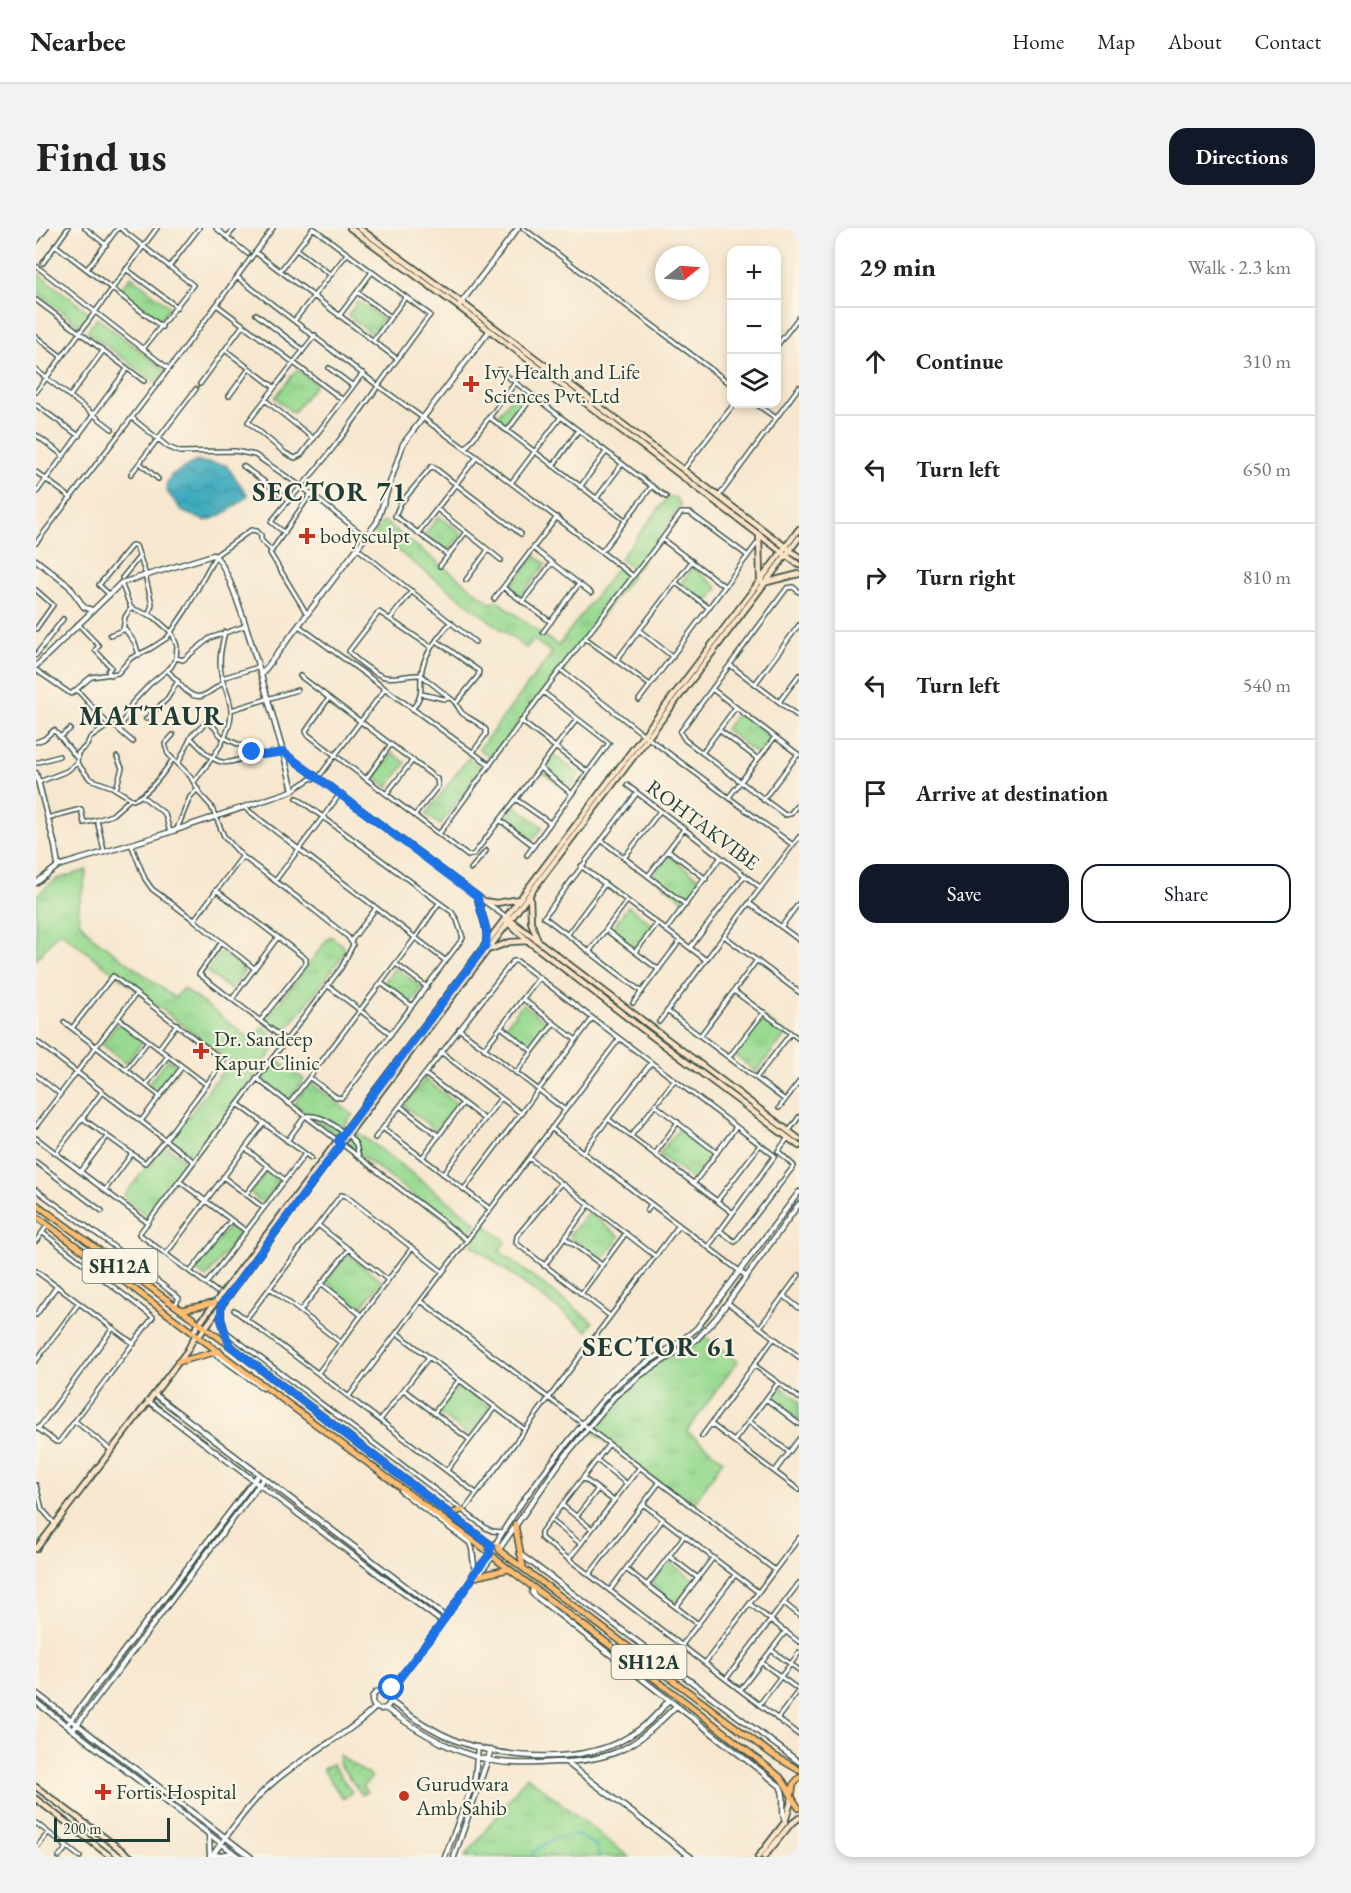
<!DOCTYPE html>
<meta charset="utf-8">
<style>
:root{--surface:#fff;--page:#f2f2f2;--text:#222;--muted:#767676;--line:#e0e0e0;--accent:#111827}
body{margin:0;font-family:"EB Garamond",serif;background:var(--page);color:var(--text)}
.controls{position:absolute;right:18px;top:18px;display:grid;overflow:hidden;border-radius:12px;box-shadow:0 3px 9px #0003}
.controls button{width:54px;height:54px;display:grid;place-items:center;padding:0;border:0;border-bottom:2px solid var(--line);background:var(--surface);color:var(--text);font:30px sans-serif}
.compass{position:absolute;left:619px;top:18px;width:54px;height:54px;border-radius:50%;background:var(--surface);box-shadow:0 3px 9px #0003;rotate:73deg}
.scale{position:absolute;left:18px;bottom:15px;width:116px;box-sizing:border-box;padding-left:6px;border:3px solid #1f3d34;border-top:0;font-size:16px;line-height:21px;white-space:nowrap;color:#1f3d34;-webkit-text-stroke:4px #fcf5e5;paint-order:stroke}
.stop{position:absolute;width:18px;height:18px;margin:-14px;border:4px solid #1a73e8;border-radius:50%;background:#fff}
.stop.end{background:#1a73e8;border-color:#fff;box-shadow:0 2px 6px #0008}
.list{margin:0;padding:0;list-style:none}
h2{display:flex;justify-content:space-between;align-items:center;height:78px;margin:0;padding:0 24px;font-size:26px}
h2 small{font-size:20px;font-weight:400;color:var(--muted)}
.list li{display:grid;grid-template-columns:39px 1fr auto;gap:18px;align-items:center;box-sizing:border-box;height:108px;padding:0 24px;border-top:2px solid var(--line)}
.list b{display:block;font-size:22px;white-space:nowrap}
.list em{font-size:20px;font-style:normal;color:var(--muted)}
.actions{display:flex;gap:12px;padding:18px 24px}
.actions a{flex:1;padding:14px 0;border:2px solid var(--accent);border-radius:18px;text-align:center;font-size:21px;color:var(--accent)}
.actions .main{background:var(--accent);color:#fff}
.icon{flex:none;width:33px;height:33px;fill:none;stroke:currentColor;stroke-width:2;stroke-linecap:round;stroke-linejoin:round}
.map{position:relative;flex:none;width:763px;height:1629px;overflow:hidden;border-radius:18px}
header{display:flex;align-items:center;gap:36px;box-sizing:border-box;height:84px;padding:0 30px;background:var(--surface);border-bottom:2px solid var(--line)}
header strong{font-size:28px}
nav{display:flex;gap:33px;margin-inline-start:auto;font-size:21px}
.intro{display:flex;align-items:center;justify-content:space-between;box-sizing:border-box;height:144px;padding:0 36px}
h1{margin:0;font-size:42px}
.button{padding:15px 27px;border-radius:18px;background:var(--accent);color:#fff;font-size:21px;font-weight:700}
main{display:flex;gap:36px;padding:0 36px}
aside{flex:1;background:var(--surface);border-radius:18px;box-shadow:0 3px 9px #0003}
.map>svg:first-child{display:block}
.park{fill:url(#park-tufts);stroke:#5c8c62;stroke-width:1.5}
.garden{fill:url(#garden-dots);stroke:#5c8c62;stroke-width:1.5}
.water{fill:url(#water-waves);stroke:#2e7478;stroke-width:1.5}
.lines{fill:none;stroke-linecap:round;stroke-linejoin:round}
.stream{stroke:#3eaabd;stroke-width:1.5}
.minor-casing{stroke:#3f564b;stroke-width:6}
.tertiary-casing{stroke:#3f564b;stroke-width:7}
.secondary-casing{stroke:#3f564b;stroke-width:8}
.primary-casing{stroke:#3f564b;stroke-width:8}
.minor{stroke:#fff;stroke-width:3}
.tertiary{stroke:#fff;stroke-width:4}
.secondary{stroke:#fee4c6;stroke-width:4.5}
.primary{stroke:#fdbc70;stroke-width:5}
.route{stroke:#1a73e8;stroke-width:8}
.poi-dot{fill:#c8321e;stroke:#fcf5e5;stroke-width:2}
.labels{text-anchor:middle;stroke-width:4.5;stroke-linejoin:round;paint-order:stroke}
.shield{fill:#fcf5e5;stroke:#617469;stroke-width:1.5}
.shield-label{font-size:20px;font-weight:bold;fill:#1f3d34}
.poi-label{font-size:21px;fill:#1f3d34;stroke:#fcf5e5;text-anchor:start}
.street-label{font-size:21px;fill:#1f3d34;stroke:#fcf5e5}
.district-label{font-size:27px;font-weight:bold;letter-spacing:1.5px;fill:#1f3d34;stroke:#fcf5e5}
</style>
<header>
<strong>Nearbee</strong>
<nav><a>Home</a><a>Map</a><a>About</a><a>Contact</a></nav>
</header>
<div class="intro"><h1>Find us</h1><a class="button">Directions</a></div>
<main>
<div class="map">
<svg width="763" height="1629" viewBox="0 0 763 1629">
<defs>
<pattern id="park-tufts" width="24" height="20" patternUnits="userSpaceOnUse" patternTransform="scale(1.5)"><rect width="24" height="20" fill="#98da91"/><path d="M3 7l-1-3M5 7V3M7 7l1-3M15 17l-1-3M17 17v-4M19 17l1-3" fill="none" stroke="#83bc7e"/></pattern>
<pattern id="garden-dots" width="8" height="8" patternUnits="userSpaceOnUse" patternTransform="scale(1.5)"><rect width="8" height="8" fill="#98da91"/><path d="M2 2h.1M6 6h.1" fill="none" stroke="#83bc7e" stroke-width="1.8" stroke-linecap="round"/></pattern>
<pattern id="water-waves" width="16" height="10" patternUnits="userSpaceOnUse" patternTransform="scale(1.5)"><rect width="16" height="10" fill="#3eaabd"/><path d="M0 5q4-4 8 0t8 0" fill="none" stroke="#338c9a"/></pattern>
</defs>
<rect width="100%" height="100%" fill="#fcf5e5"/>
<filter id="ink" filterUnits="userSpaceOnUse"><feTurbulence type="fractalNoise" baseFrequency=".0167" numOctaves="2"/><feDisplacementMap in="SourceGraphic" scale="12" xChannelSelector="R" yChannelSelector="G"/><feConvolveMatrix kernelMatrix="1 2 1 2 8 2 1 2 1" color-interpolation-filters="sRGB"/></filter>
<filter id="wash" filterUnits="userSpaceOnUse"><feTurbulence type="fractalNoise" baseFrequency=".008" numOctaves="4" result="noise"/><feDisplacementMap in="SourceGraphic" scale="24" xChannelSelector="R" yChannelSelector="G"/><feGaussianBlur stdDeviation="1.35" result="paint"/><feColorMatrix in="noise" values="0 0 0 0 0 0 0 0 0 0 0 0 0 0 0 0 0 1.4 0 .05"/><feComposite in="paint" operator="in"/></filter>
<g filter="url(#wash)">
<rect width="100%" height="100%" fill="#f7e7cf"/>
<path class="park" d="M0,44L55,86L46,99L0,64Z
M95,48L134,79L123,93L84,62Z
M322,73L347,91L336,106L312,87Z
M61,90L129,142L120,155L51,103Z
M261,141L280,156L257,185L239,170Z
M481,161L491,168L470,198L460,190Z
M632,269L640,270L645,277L599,343L584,331Z
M403,288L426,306L412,324L389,306Z
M348,293L456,376L460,372L522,418L582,338L596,348L457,528L453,529L443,521L516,425L498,412L490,420L338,305Z
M499,328L510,336L485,368L474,359Z
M657,340L682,360L671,375L645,355Z
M702,484L735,511L722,527L689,501Z
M356,525L370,535L352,559L339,549Z
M518,527L544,546L532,563L506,544Z
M432,530L446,541L404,597L390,586Z
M480,578L507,599L497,612L469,591Z
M632,627L665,652L649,673L616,648Z
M51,642L43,677V693L56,708L139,770L147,760L215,811L227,799L244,813L158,929L135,912L194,833L23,703L0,732V667L21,651Z
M592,678L617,697L599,721L575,702Z
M294,708L307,717L309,724L248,806L230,792Z
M185,724L209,742L195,762L171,744Z
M359,739L386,760L375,775L348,755Z
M487,776L513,796L496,819L469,798Z
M728,789L750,806L720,844L699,827Z
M84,793L108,812L90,835L66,816Z
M132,831L143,840L124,864L113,855Z
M240,831L268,851L253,872L228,854V848Z
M389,851L422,877L402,904L368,878Z
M274,854L317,887L301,908L258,876Z
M643,901L676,926L657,952L623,926Z
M323,905L441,995L431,1008L313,918Z
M128,916L152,934L111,988L87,969Z
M231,944L243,953L226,975L214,965Z
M552,984L584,1009L565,1033L533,1008Z
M449,997L470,1013L463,1023L557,1094L551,1103L435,1016Z
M193,998L204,1006L170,1050L159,1042Z
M311,1026L346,1053L324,1081L290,1054Z
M666,1106L702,1133L651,1203L687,1232L656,1279L551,1200L578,1169L606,1146Z
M422,1156L454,1180L433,1208L401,1184Z
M743,1157L763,1172V1192L734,1170Z
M632,1333L658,1352L640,1376L615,1357Z
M491,1548L593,1629H429Z"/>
<path class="garden" d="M303,1527L336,1549L327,1558L331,1564L326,1567L302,1534Z
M296,1536L316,1564L307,1571L287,1541Z"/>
<path class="water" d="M160,233L190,237L212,267C199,280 187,288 169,293L147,284L131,264L130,257L135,247Z"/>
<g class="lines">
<path class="stream" d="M494,1629C502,1618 524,1606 539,1607C547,1608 554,1615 561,1619L563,1629"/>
</g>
</g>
<g filter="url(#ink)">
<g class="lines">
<defs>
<path id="minor" d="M49,0L70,17
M84,0L157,57L107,121
M180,0L212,26
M487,0L696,157
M191,9L199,0
M19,17L126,99
M261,22L295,47
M219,24L360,130
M7,35L32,0
M0,38L133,141
M133,39L163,0
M51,41L82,0
M90,41L141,79
M244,43L277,0
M201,49L341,157L441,229L597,348
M321,64L355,89
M0,72L108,153
M182,78L307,172
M220,86L267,122
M303,88L336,44
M258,93L311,26
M279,107L212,194L249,225L259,230L265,227L327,145
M0,109L26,129
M337,113L369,70
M740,119L763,89
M189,122L238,159
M293,140L317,158
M0,142L76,201
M463,142L630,269
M164,156L207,97
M0,164L121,0
M34,168L67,123
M193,168L213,141
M229,172L278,211
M720,176L740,190
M0,177L43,208
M453,189L589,292
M96,190L132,219L144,224L199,223L219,227L266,259L330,309
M471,203L497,168
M0,207L28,228
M430,220L480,154
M104,235L122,251
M207,238L253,272C305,218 347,147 394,87L277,0
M517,238L542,203
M647,242L698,176
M0,244L35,270
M95,246L160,161
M475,255L525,189
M544,259L570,224
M0,265L91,141
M683,268L763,159
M560,271L586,236
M401,281L465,332
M249,305L235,294L253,272
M382,305L441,229
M626,311L688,358
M0,315L142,129L237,0
M321,320L439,414
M497,320L555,365
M566,323L616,258
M412,327L359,288L364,276L396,238L485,306
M404,338L430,304
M109,347L116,376L113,386
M86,350L104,328
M430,352L452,322
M85,355L95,380L118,389L136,405L141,418L140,430L135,439L114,456L96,475L84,501L73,497L54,510L51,517L42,525L41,535L54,551L76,559L97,572C111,568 129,543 137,531
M640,355L673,380
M468,360L515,394
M0,362L17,377L0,401
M763,364L757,359L751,360L644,504L649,512L749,587L754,586L763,575
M74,367L63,357L96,317L100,318L110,347
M458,371L521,289
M486,374L516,335
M271,386L234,325L274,267
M354,391L376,363
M42,396L63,418L59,422L75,439L72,443L75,447
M263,398L454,537
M88,400L99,415L103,427
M604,403L637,429
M507,404L543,356
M74,407L87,402L89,389L95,380
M549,410L614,457
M401,413L443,443L442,448L421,474
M0,427L27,391
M140,430L147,432L174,410L209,398
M580,433L656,333
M694,437L763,489
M0,442L35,466L55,449L82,445L95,430L114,421L131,410L150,382L180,327L215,302L221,303L225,307V312L236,323
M525,442L608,507L757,617
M132,443C141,451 152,472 166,468C174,465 180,459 187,455
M264,448L401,551L402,558L379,587
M186,450L222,439
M719,456L763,397
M676,461L763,527
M41,462L73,497
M386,466L408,471L414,470L385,447C373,446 361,451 349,449C340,447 318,431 313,423L343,384L395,419
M293,470L270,503L271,506L432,628L438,626L441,622L541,491
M414,470C421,474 421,479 426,485C433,491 443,494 450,502V506L437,524
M603,472L723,313
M743,474L763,447
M376,481C391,464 381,457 387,437C392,421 404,407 415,394
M195,482L261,462
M110,491L131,471L142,453
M485,493L552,544
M83,502L97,514
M683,502L722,531
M137,507L129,516L132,526L154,548L165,567L175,578L188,608L206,628L278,682L312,709L317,717L305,740L103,1006L181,1064
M24,509L41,530
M155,510C176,532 187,545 216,524
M0,514L8,511L18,502L24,509L34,501
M666,525L700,479
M0,535L23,528
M142,536L156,507L171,494L178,499L185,508L222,526L231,527L247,524
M504,540L536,566
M330,551L355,516
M3,554L31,543L41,535
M158,554C172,535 194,511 195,486C196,473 189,462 186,450C182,434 185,420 189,404
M591,557L725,660
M80,561L86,540L81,529
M257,562L274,551L282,550L349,461
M601,565L508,689L606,764
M350,566L377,532
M106,568L129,586L134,604
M693,569L739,509
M261,570L416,684L421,692L427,710L308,868L305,870L300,869L274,850
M481,572L514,595
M727,572L762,526
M209,580L410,733
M11,590L45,581L48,595L61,592L68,623
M61,592L76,587L94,571
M464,592L498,618
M141,601L154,569L162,561
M403,606L507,464L626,311L645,285H654L712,328
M565,612L650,677
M95,616L109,651L116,661L158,692L218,740
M632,622L670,651
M491,627L573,515L507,464
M588,630L624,583
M545,638L670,732
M435,641L450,623
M612,648L648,601
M239,653L304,566
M180,662L270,731V735L224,793
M713,675L763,712
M158,692L206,629
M745,699L763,675
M570,702L623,742
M630,702L685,629
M531,707L569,656
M688,708L763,764
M315,713L340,680
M185,715L163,746L248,811
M654,720L709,647
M553,724L591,673
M599,724L621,696
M360,736L391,759
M345,755L376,778
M291,757L355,806
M698,763L763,811
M196,771L242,709
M487,771L540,812
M597,775L644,713
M631,783L749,872
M82,790L171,857
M28,794L124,868
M623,794L763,609
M465,799L496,823
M36,800L77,748L188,833L129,912L109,935L46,890
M423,801L529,882
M664,808L721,732
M0,813L157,933
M123,820L141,796
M448,821L502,751
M405,824L486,886
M693,829L728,784
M90,842L112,813
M480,845L518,795
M389,846L448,891
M0,847L24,866
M220,850L431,1012
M720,850L755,805
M110,857L132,828
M202,876L275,930
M253,876L379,710L403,675
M619,877L681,925
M364,878L403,908
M743,880L763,854
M572,891L697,985
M105,893L146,839
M0,898L100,766
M515,900L710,1048
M348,901L454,981
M753,903L763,889
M312,907L320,916L323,929
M595,908L638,853
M0,910L112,995
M339,910L477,733H481L739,928
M251,913L269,888C285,886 295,895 307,904
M209,920L249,952
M742,923L752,910
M547,924L615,835
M20,925L66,864
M619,926L642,894
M386,930L427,875
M493,930L619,1028
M0,934L66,983
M45,943L71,909
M407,946L465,870
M187,949L228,980
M143,953L210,1003
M525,955L481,1008L480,1015L574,1088
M658,955L700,899
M428,961L556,791
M0,962L68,1011L143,1070L139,1077
M69,962L95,927
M210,966L232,938
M681,973L724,917
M611,983L615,976
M282,997L352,1052
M683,1002L699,1014L758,938L742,923
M529,1010L566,1037
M0,1013L11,998
M672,1019L738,929
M130,1026L228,895
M508,1038L553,977
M0,1043L98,1116
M154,1044L195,992
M285,1055L325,1087
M170,1056L269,926
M234,1060L305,1115
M545,1066L590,1005
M748,1068L763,1080
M385,1073L739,1342
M692,1075L763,1129
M198,1082L440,1265
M264,1083L313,1021
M0,1087L21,1058
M210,1091L305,967L310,968L407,1044
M724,1099L763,1047
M189,1103L450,1300L456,1303L466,1304
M361,1105L488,1201
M0,1133L43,1075
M718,1137L763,1170
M282,1145L376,1020
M368,1162L434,1212
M313,1168L583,811
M730,1171L763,1196
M398,1185L423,1152
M344,1192L393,1129
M39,1193L75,1222
M713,1193L753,1224
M675,1196L763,1262
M0,1199L20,1214H23L117,1089L7,1005
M2,1201L77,1100
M666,1208L738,1110
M698,1213L742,1155
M573,1216L505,1304V1310L763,1507
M561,1232L591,1256
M411,1242L459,1179
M739,1243L763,1211
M547,1250L578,1273
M0,1257L6,1281L19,1296
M607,1276L722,1364
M526,1277L556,1301
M430,1280L643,997
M541,1288L562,1261
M515,1292L545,1316
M633,1328L662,1350
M533,1331L604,1239
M590,1341L662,1396
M553,1347L623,1255
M611,1357L648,1308
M574,1362L627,1291
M748,1375L763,1387
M714,1376L763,1414
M640,1379L677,1330
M646,1417L699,1347
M735,1422L763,1442
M725,1434L763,1462
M669,1435L763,1310
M690,1451L763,1355
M705,1461L750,1403
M723,1477L763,1425
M741,1491L763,1462
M0,1595L44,1629
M0,1620L12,1605
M23,1629L31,1619"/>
<path id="tertiary" d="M0,13L10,0
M422,79L482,0
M454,102L367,216L341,294L225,447L247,524L470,689
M0,332L33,358L48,379L56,382
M0,438L85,355L177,327C192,331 219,428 225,447
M0,545L19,618L22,638L0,655
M22,638L122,608L253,564L257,562L247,524
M177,1124L227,1160
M118,1166L410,1389
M112,1173L406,1394
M365,1263L434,1315L436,1321L439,1345
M459,1317C481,1278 508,1243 537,1208C551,1191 565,1172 582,1156C606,1134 637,1122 661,1100L763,964
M464,1320L525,1233L578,1169L606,1146L661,1111L681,1089L763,976
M484,1326L763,1534
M441,1349L457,1328
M497,1359L496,1365L499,1368L744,1558C751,1570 744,1581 749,1593
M336 1472a9 9 0 1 1 18 0a9 9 0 1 1-18 0Z
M0,1465L215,1629
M352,1466L410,1389L436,1351L437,1346L454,1326
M354,1473C375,1489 397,1503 421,1513C469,1531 547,1537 592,1509C608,1500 621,1487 633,1472
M0,1474L203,1629
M349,1480C386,1506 431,1534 478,1535C492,1536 506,1535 520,1534C539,1534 564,1531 583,1523C605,1513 623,1495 640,1478
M31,1497L223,1246
M37,1502L228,1250
M531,1535L655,1629
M173,1606L174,1629
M176,1628L197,1625
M175,1629C195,1603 214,1573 240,1552C272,1525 310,1508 340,1479
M409,1629L439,1550L442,1519
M418,1629L455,1522"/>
<path id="secondary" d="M314,0L424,80L763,337
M323,0L425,74L763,329
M723,307L724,352
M727,355L763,346
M494,666L495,694L502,713
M442,670C444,686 453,698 450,714
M447,673L461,675L483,671
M473,691L763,911
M470,693L492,713L601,797L763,918
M455,721L474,714L492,713
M157,1104L763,301
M163,1108L305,916L763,310
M0,1321L151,1123L160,1106
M0,1559L95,1629
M0,1571L75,1629
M722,1629L749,1594L756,1570
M728,1629L754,1597L763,1590"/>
<path id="primary" d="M0,976L193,1117L456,1318
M0,988L411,1294L453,1324L461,1332L656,1479L744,1549C753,1559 755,1571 763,1580
M185,1077V1091L193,1116
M145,1082L178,1075
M142,1134L183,1123
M414,1286L426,1282
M479,1296L487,1339
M454,1319L459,1317L462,1318L464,1323L737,1527L763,1542
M442,1348L473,1341
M756,1565L757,1557L763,1550"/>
</defs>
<use href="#minor" class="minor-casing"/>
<use href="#tertiary" class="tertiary-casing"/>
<use href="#secondary" class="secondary-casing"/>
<use href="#primary" class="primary-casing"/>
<use href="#minor" class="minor"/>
<use href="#tertiary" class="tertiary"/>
<use href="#secondary" class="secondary"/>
<use href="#primary" class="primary"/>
</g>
</g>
<g class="lines" filter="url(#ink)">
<path class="route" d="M216,524L226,527L247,524L442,669C444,688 453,697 450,717L302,913L305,916L185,1077V1091L193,1117L456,1318L453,1322L454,1326L437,1347L436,1351L402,1400L356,1460"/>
</g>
<g class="poi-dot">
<path d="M432 147h6v6h6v6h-6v6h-6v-6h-6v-6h6z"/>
<path d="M268 299h6v6h6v6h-6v6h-6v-6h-6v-6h6z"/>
<path d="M162 814h6v6h6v6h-6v6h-6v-6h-6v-6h6z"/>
<path d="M64 1555h6v6h6v6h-6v6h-6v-6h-6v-6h6z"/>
<circle cx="368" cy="1568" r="6"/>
</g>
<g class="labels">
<g class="shield">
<rect x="46.5" y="1021" width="75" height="34" rx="4.5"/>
<rect x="575.5" y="1417" width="75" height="34" rx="4.5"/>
</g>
<g class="shield-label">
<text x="84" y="1045">SH12A</text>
<text x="613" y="1441">SH12A</text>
</g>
<g class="poi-label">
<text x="448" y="151">Ivy Health and Life<tspan x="448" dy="24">Sciences Pvt. Ltd</tspan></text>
<text x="284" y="315">bodysculpt</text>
<text x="178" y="818">Dr. Sandeep<tspan x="178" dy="24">Kapur Clinic</tspan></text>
<text x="380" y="1563">Gurudwara<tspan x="380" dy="24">Amb Sahib</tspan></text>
<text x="80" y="1571">Fortis Hospital</text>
</g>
<g class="street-label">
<text transform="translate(667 597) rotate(37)" y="7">ROHTAKVIBE</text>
</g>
<g class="district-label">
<text x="294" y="273">SECTOR 71</text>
<text x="116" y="497">MATTAUR</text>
<text x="624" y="1128">SECTOR 61</text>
</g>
</g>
</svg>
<div class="controls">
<button>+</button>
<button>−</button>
<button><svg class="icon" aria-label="layers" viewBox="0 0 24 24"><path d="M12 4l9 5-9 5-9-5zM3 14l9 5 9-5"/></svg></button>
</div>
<svg class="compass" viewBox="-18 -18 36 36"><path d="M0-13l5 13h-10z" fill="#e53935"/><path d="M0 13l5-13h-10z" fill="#767676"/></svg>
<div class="scale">200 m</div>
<div class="stop" style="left:356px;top:1460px"></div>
<div class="stop end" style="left:216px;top:524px"></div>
</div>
<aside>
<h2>29 min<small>Walk · 2.3 km</small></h2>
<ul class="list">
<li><svg class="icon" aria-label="ahead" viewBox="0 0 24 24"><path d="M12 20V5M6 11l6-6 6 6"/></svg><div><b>Continue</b></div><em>310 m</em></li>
<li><svg class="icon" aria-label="left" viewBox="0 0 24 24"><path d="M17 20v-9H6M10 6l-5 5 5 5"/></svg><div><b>Turn left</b></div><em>650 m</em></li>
<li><svg class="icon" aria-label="right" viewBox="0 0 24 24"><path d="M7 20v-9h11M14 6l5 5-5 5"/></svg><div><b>Turn right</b></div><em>810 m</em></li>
<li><svg class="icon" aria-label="left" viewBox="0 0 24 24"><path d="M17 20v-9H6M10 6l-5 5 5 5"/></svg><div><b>Turn left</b></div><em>540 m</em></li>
<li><svg class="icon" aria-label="arrive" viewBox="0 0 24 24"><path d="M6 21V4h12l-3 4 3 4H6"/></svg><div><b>Arrive at destination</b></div></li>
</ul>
<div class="actions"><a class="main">Save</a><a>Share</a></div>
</aside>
</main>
